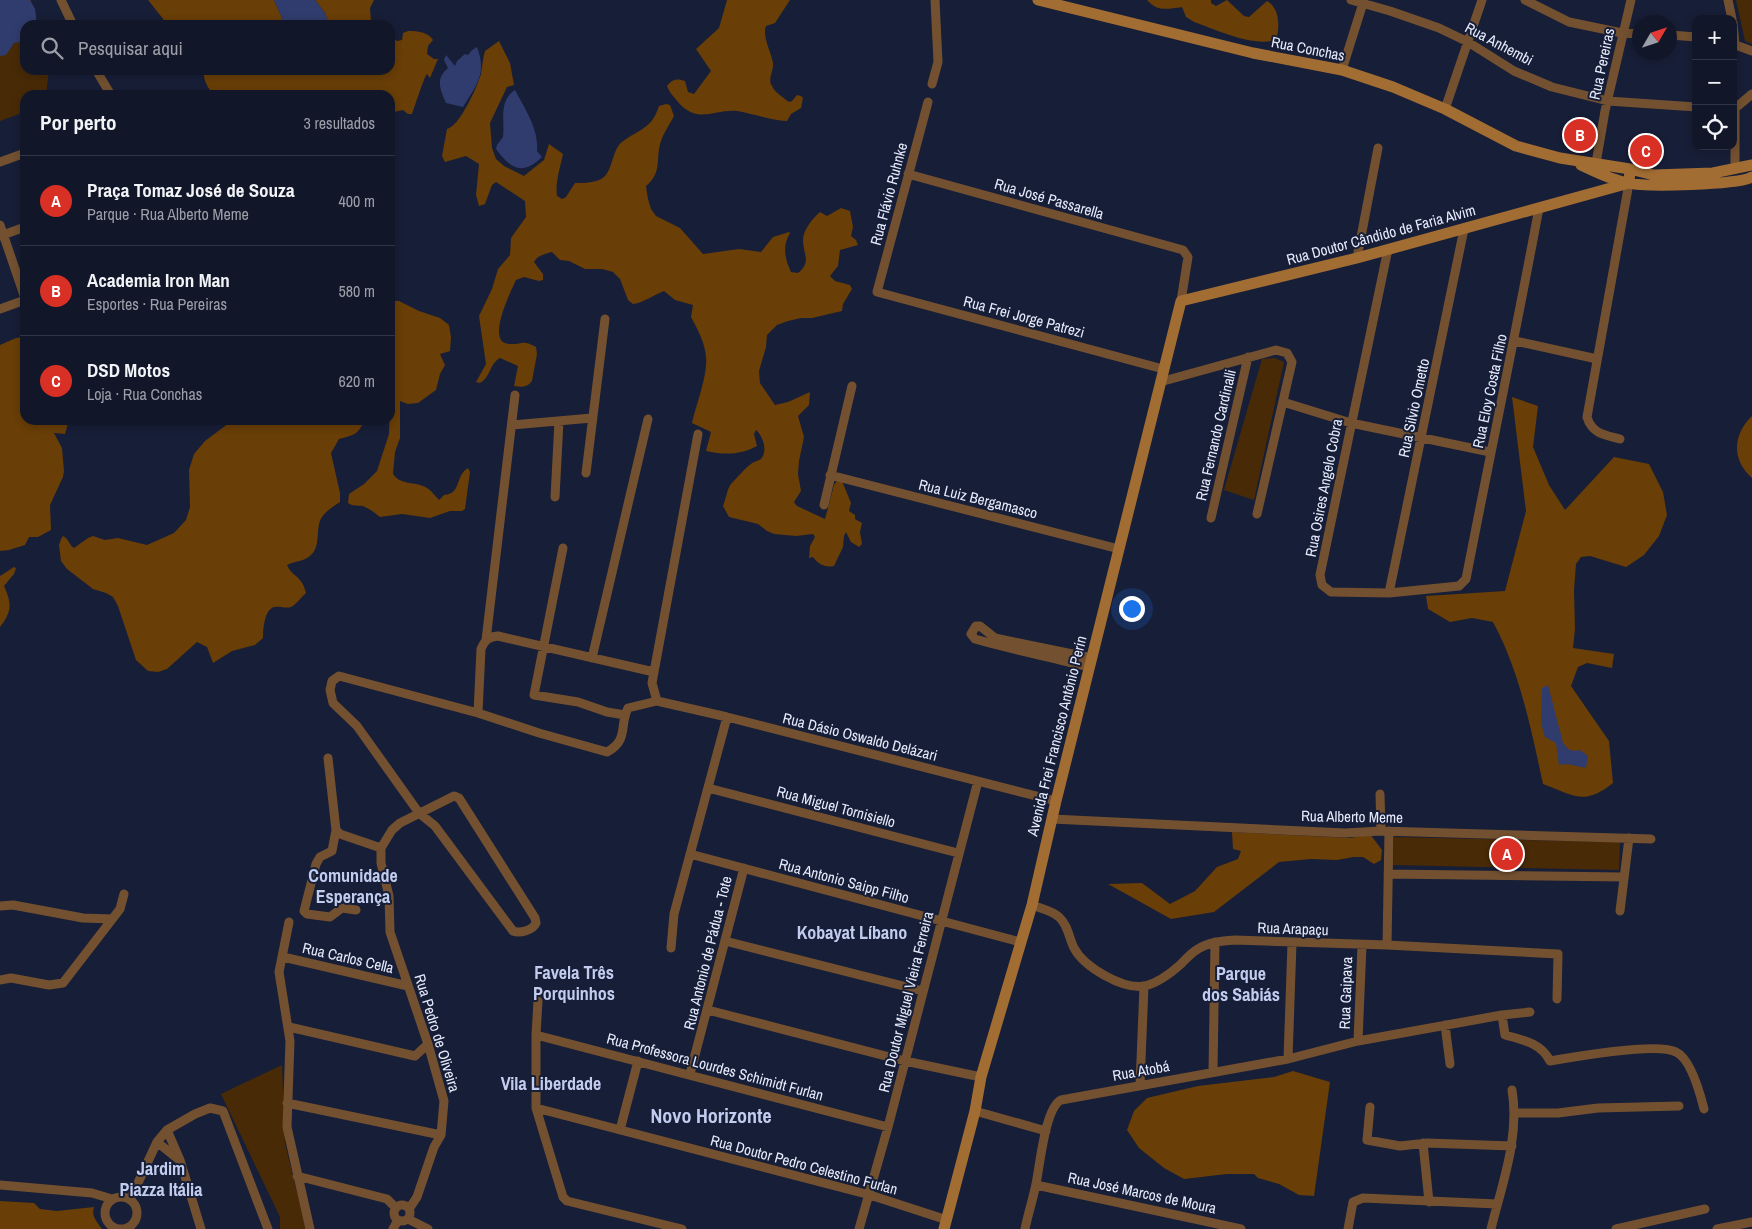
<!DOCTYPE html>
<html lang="pt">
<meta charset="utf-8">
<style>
:root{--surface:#111629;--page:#1a1f31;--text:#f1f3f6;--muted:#9c9fa8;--line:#303546;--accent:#d93025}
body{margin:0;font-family:"Archivo Narrow",sans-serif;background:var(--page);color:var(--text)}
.controls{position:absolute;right:15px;top:15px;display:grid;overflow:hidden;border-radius:10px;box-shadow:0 2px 8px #0003}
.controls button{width:45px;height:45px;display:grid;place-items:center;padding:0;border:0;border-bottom:1px solid var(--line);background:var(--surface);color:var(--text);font:25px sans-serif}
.compass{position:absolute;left:1632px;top:15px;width:45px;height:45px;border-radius:50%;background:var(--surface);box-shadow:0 2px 8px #0003;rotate:51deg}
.you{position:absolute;left:1131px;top:608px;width:18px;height:18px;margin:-12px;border:4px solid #fff;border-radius:50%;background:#1a73e8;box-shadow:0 0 0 8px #1a73e833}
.badge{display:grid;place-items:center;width:32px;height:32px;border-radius:50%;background:var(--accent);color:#fff;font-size:16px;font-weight:700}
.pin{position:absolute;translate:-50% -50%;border:2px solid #fff;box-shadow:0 1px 5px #0006}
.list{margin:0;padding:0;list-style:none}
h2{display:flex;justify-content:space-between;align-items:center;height:65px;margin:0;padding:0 20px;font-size:21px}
h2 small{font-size:16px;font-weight:400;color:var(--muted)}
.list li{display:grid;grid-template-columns:32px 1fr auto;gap:15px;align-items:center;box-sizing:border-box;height:90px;padding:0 20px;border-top:1px solid var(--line)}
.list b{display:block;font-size:19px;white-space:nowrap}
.list p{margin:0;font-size:16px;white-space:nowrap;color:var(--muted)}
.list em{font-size:16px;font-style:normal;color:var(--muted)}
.icon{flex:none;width:28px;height:28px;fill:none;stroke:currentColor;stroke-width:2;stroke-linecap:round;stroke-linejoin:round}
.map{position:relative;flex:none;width:1752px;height:1229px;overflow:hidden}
.search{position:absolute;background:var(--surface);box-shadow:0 2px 8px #0003;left:20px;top:20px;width:375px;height:55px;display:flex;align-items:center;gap:12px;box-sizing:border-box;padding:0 18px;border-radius:15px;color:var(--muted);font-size:19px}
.panel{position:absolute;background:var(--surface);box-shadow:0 2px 8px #0003;left:20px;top:90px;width:375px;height:335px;border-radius:15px}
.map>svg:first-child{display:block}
.green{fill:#482a07}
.forest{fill:#693e07}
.water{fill:#303c6e}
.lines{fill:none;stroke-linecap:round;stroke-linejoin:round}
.street{stroke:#735130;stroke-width:9}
.secondary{stroke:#a26d33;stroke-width:11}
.labels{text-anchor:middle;stroke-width:4;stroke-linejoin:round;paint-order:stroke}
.street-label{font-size:15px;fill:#e6ebfd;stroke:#171e37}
.quarter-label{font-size:18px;font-weight:bold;fill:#c2ccee;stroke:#171e37}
.district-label{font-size:20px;font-weight:bold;fill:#c2ccee;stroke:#171e37}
</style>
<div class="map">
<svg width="1752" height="1229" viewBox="0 0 1752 1229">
<rect width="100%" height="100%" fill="#171e37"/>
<path class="green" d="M0,0H31L37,25H25V70H49L46,95H25V112L0,121Z
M1736,0H1752V44L1745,41Z
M1275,358L1284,362L1254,500L1224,490L1262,359Z
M1394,837L1620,842L1619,870L1393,865Z
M282,1065L285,1143L306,1229H280V1217L221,1094Z"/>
<path class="forest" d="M148,0H274L285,25H168Z
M315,0H374L370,8L371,21L376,25H329L325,13Z
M727,0H790L775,23L766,26C762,36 771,52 773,63C774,71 767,79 772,86C775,93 783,97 789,102L792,101L797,95L801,96L803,98L801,108L791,114L787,121C770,120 754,114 737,111C714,109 698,125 678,102C674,97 669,92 667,86C672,79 677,78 685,81L688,92L694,94L711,71L696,49L719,28Z
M1147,0H1211V3L1216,6L1227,0L1244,16L1249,17L1267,1C1280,8 1280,28 1276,40C1252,47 1217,30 1194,22L1186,17L1182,7C1168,9 1157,12 1147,0Z
M408,31C418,31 428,32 433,40L428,46L427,54L434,59H438L430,78L427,74C424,77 415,106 412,114H408L403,110L394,112L390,115V95H215C207,88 204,81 203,70H309L311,72L324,70H390V36L397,41L402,40L403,33Z
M499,41L510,63L514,85L507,87L490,123L492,148L496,159L504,166L524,176L544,160L549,144L563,154C560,168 555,183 557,196L562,199L566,197L575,183C584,183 597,183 604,177C613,169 612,150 622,142C639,129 652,129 659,106L666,104L670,105L674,116C670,124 664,132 661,141C655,159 663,172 646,186L648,199L651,209L656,216L680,228L703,254L739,249L761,252L773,237L789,232L790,233C782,246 785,259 791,272L798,273C812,262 803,254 803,240C803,230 813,218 820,212L827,216L841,208L850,211L853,227L851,236L856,240L858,245L840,250L838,266L830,276L835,281L850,285L852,289L843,304L842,311L812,318H801L788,321L777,325L767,335L766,347L759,371L760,383L775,405L788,402L810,392L809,405L798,416L804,437L799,461L798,474L801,491L794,502L797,506L825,519L834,485L838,479L842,481L851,503L849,511L855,515V519L862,523L860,532L862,544L859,547L851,542L846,532L844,536L843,547L834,566C825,568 818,564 813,557L809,558L810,546L815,537L813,534L796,536L774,534L767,531L758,524L729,517L723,506C726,499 727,489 731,484C736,479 745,468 751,464C753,462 758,461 761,459C768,451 763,436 756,430L754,434L757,446C741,455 724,455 706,451L711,432L692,423C696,406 708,374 706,357C705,343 698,330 691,317L693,305L675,300L664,291C656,294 640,304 633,304L628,300L620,279L613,272L602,269H585L569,261L560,260L552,252C545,254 538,255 534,262L543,274V280L539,281L524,277L516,280C511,291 485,343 509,344C523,345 521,339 536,347L537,354L532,381C527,388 521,387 514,386L518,366L500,358C490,363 490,378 480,383L476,382L486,364L479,316L492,289L498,269L510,255L511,238L526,217L525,201L496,182L492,185L485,204L479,206L476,195L479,164L466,156L445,162L442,156L447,129C460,126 477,87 481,74C482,66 483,58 485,51Z
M395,301H399L419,311L440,318L449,325L451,337L450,351L440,354L445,365L440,374L436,390L418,403L408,404L400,401V438L395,452L393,474C401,486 417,481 427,488C432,491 435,496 439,500L444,495C462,494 455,475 468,468L470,472L465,509L462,511H450L430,518L402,514L380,517C375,513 370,509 363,506C358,505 353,507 348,503L349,494L364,484L377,471L389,434L390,407V303Z
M25,337V420H69L65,434L54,433L62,448L64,471L63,477L50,505L51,530L38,537H29L25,545L9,550L0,551V345L16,338Z
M1512,397L1538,406L1533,447L1549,485L1565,510L1614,457L1649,464L1663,492L1667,515L1659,536L1644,555L1626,567L1590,556L1581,557L1576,564L1574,590L1575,629L1573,648L1614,654L1612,668L1587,663L1578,667L1571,686L1609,741L1613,783C1584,806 1575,796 1543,784C1531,729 1520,672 1493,622L1472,618L1450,622L1428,609L1426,596L1505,591L1526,511Z
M1752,416V478C1731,460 1733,434 1752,416Z
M233,420H364C359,435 353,435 339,439L331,453L340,493V502C334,506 326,511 322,517C315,527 321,545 312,554C305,562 294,561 287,565C292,577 302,575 306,593C301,597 297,604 291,607C285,609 277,605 272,608C264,612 263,631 263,638L255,645L232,651L213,663L207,647L197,642L167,669L158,672L148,671L136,660L118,606L113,597L106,593L93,589L67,569L61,561L59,545L61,539L63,536C69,539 69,545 74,548L88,538L93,536L105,540L118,538L147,545L174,533L186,520L190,507L189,470L194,454L205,441Z
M14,567L16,568L14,574L4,586C12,604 12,611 0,627V576Z
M1232,832L1351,838L1370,834L1382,850L1381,860L1374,864L1363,857H1354L1337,860L1311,859L1279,862L1214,912L1171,919L1108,884L1142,883L1170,904L1195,891L1217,867L1238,859L1241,851L1233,849Z
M1293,1071L1330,1082L1314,1196L1299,1195L1279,1184L1258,1178L1254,1174H1227L1184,1179L1164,1168L1139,1148L1127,1130L1134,1111L1147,1098L1198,1086L1274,1077Z
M0,1201L34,1203L40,1209L57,1211L94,1207C91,1216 97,1222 102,1229H0Z"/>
<path class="water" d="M0,0H30L35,9L37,24V25H25V41L14,43L6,55L0,56Z
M274,0H315L325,13L329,25H285Z
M477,47C487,74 477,84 463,107L446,103C440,89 435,79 448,68L444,60L446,55L455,66L457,61L465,54L468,55L472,50Z
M515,90C525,109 539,129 537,151L542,157C522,176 511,169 496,149L497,145L503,137C505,120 498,101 515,90Z
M1548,685L1563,743L1568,749L1574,751L1580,750L1588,756L1586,768L1567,764L1559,765L1556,743L1545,737L1541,723L1542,688Z"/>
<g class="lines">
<path class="street" d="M61,0L73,25
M1351,0L1390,11L1439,28L1468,42L1514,71L1552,87L1608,101L1696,107
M1525,0L1569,22L1622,33L1640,34
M1728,0L1732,19
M1733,23L1735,44
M1670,35L1696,37
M1733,44L1752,51
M49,70H50
M96,70L111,95
M1342,70L1364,0
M932,84L938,62L935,0
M928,102L877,292L1163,369
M1445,109L1482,0
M1733,110L1752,94
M1735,110V169
M0,162L25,153
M1596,163L1605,111L1631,0
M908,174L1183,250L1188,257L1181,301
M0,225L25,298
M0,236L25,227
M1388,249L1320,575L1322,585L1331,592L1389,593L1459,586L1466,579C1490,455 1516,332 1539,208
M1357,258L1378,148
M0,309L25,300
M1515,341L1597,359
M1160,382L1276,350L1287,353L1292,362L1257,514
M1283,402L1351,423L1490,452
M512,425L592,418
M1620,439C1605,435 1592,434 1587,417L1629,183
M586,473L605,319
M830,475L1119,549
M555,497L559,421
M824,505L852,386
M1211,518L1248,357
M563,548L534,695L578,702L607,712L625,715
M1389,593L1464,229
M486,640L515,395
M592,658L648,419
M1089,667C1051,657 1013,650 975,639L971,634L976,626H980L995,638L1092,658
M657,701L652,683L654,672L698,434
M478,713L481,649C485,640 488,637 498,636L654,672
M328,758L336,830L340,834L381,848
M708,788L958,853
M1380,794L1381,831
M1052,819L1345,833L1381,831L1651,839
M336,830L332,851L320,857L316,864L304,911L307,914L330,917L342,908L356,910
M690,854L1020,942
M1388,874L1624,877
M1032,905C1040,908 1053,911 1059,917C1068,925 1069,938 1074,948C1084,967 1123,990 1145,986C1157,983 1171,973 1181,964C1186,959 1191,953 1198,949C1209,942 1222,941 1235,940L1387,945L1558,954L1557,999
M0,906L13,905L83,918L112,919
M1620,911L1629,838
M289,922L279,972L290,1041L287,1127L310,1229
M725,941L923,991
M1387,945L1389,831
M671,948L674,914L727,717
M283,957L408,986
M0,980L11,978L49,985L63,983L120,909L124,894
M538,1001L536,1035V1108L563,1197L567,1201L682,1229
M708,1010L905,1061L981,1077
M1502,1015L1505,1035C1523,1040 1541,1043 1550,1061C1573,1057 1658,1042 1676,1052C1691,1059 1700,1093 1704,1109
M1445,1025L1450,1064
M289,1027L415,1056L428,1044
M536,1035L888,1127
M1358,1041L1362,945
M1288,1059L1292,943
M1213,1072L1215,942
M690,1074L744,868
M1140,1085L1144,986
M287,1103L441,1135
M1370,1107L1367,1140L1400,1146L1427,1143L1512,1146
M536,1108L870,1195L947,1220
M975,1111L1046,1131
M1515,1113H1558L1598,1108L1679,1106
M167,1130L180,1160L201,1229
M620,1130L638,1061
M157,1142L178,1159
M1423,1143L1429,1202
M297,1176L387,1199L396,1208
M0,1185L92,1193L112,1199
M1036,1185L1241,1229
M105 1213a16 16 0 1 1 32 0a16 16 0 1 1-32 0Z
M130,1200L157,1142L167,1130L195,1114L210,1108L223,1111L268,1229
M394 1213a8 8 0 1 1 16 0a8 8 0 1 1-16 0Z
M409,1209L417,1197L434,1147L441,1135L444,1101L428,1044L390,932L389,896L381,863V848L392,830L400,823L454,796L459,798L535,918L536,923C533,930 520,934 513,931L435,826L419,813L357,726L333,703L330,690L332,681L339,676L478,713L539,733L607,752C629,740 619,726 628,708L657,701L727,717L1056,801
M408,1219L428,1229
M393,1229L398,1220
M859,1229L888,1127L978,781
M1025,1229C1028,1214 1033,1199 1036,1184C1040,1165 1045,1108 1061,1100L1288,1059L1358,1041L1502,1015L1530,1012
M1348,1229L1353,1202L1363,1198L1497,1204
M1491,1229C1502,1184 1520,1137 1512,1090
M1616,1229L1705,1209
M1717,1229L1752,1222"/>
<path class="secondary" d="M1038,0L1253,53L1342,70L1393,87L1445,109L1516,146L1560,158L1630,169L1654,175L1713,173L1752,165
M1581,165C1596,172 1611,180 1628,183C1645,187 1739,185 1752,177
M944,1229L975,1111L981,1077L1032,905L1056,801L1181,301L1357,258L1629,183L1630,169"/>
</g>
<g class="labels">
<g class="street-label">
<text transform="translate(1499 44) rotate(28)" y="5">Rua Anhembi</text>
<text transform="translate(1308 49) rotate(11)" y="5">Rua Conchas</text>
<text transform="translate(1602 64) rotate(-78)" y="5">Rua Pereiras</text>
<text transform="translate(889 194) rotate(-75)" y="5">Rua Flávio Ruhnke</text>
<text transform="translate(1049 199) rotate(16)" y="5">Rua José Passarella</text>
<text transform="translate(1381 235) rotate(-15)" y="5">Rua Doutor Cândido de Faria Alvim</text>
<text transform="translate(1024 317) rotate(15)" y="5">Rua Frei Jorge Patrezi</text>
<text transform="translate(1490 391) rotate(-78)" y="5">Rua Eloy Costa Filho</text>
<text transform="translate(1414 408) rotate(-78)" y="5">Rua Silvio Ometto</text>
<text transform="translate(1216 435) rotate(-77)" y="5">Rua Fernando Cardinalli</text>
<text transform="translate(1324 488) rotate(-79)" y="5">Rua Osires Angelo Cobra</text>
<text transform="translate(978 499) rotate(14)" y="5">Rua Luiz Bergamasco</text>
<text transform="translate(1057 736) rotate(-76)" y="5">Avenida Frei Francisco Antônio Perin</text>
<text transform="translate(860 737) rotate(14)" y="5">Rua Dásio Oswaldo Delázari</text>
<text transform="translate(836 807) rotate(15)" y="5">Rua Miguel Tornisiello</text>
<text transform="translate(1352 817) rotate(1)" y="5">Rua Alberto Meme</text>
<text transform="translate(844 881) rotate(15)" y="5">Rua Antonio Saipp Filho</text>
<text transform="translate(1293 929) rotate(2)" y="5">Rua Arapaçu</text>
<text transform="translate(708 953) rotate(-76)" y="5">Rua Antonio de Pádua - Tote</text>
<text transform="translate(348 958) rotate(13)" y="5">Rua Carlos Cella</text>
<text transform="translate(1346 993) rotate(-88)" y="5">Rua Gaipava</text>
<text transform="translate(906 1002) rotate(-76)" y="5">Rua Doutor Miguel Vieira Ferreira</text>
<text transform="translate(437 1033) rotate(73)" y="5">Rua Pedro de Oliveira</text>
<text transform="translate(715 1067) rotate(15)" y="5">Rua Professora Lourdes Schimidt Furlan</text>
<text transform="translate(1141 1071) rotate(-10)" y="5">Rua Atobá</text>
<text transform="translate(804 1165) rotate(15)" y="5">Rua Doutor Pedro Celestino Furlan</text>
<text transform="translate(1142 1193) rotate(12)" y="5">Rua José Marcos de Moura</text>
</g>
<g class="quarter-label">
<text x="353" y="882">Comunidade<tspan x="353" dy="21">Esperança</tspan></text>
<text x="852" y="939">Kobayat Líbano</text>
<text x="574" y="979">Favela Três<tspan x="574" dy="21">Porquinhos</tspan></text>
<text x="1241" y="980">Parque<tspan x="1241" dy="21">dos Sabiás</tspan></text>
<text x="551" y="1090">Vila Liberdade</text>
<text x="161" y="1175">Jardim<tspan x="161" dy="21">Piazza Itália</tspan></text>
</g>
<g class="district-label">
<text x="711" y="1123">Novo Horizonte</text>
</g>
</g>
</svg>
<div class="controls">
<button>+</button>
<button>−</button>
<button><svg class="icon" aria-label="locate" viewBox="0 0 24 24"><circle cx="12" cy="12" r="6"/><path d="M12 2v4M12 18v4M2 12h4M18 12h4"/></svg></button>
</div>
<svg class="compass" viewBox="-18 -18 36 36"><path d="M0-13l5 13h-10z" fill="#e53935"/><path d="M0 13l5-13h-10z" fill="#9c9fa8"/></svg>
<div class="you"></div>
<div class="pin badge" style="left:1507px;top:854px">A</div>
<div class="pin badge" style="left:1580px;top:135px">B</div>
<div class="pin badge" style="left:1646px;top:151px">C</div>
<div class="search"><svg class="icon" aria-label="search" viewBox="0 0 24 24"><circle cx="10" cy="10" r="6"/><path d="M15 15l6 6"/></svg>Pesquisar aqui</div>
<section class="panel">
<h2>Por perto<small>3 resultados</small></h2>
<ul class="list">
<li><span class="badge">A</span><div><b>Praça Tomaz José de Souza</b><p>Parque · Rua Alberto Meme</p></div><em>400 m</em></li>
<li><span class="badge">B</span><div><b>Academia Iron Man</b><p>Esportes · Rua Pereiras</p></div><em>580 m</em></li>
<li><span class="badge">C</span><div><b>DSD Motos</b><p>Loja · Rua Conchas</p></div><em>620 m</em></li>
</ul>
</section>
</div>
